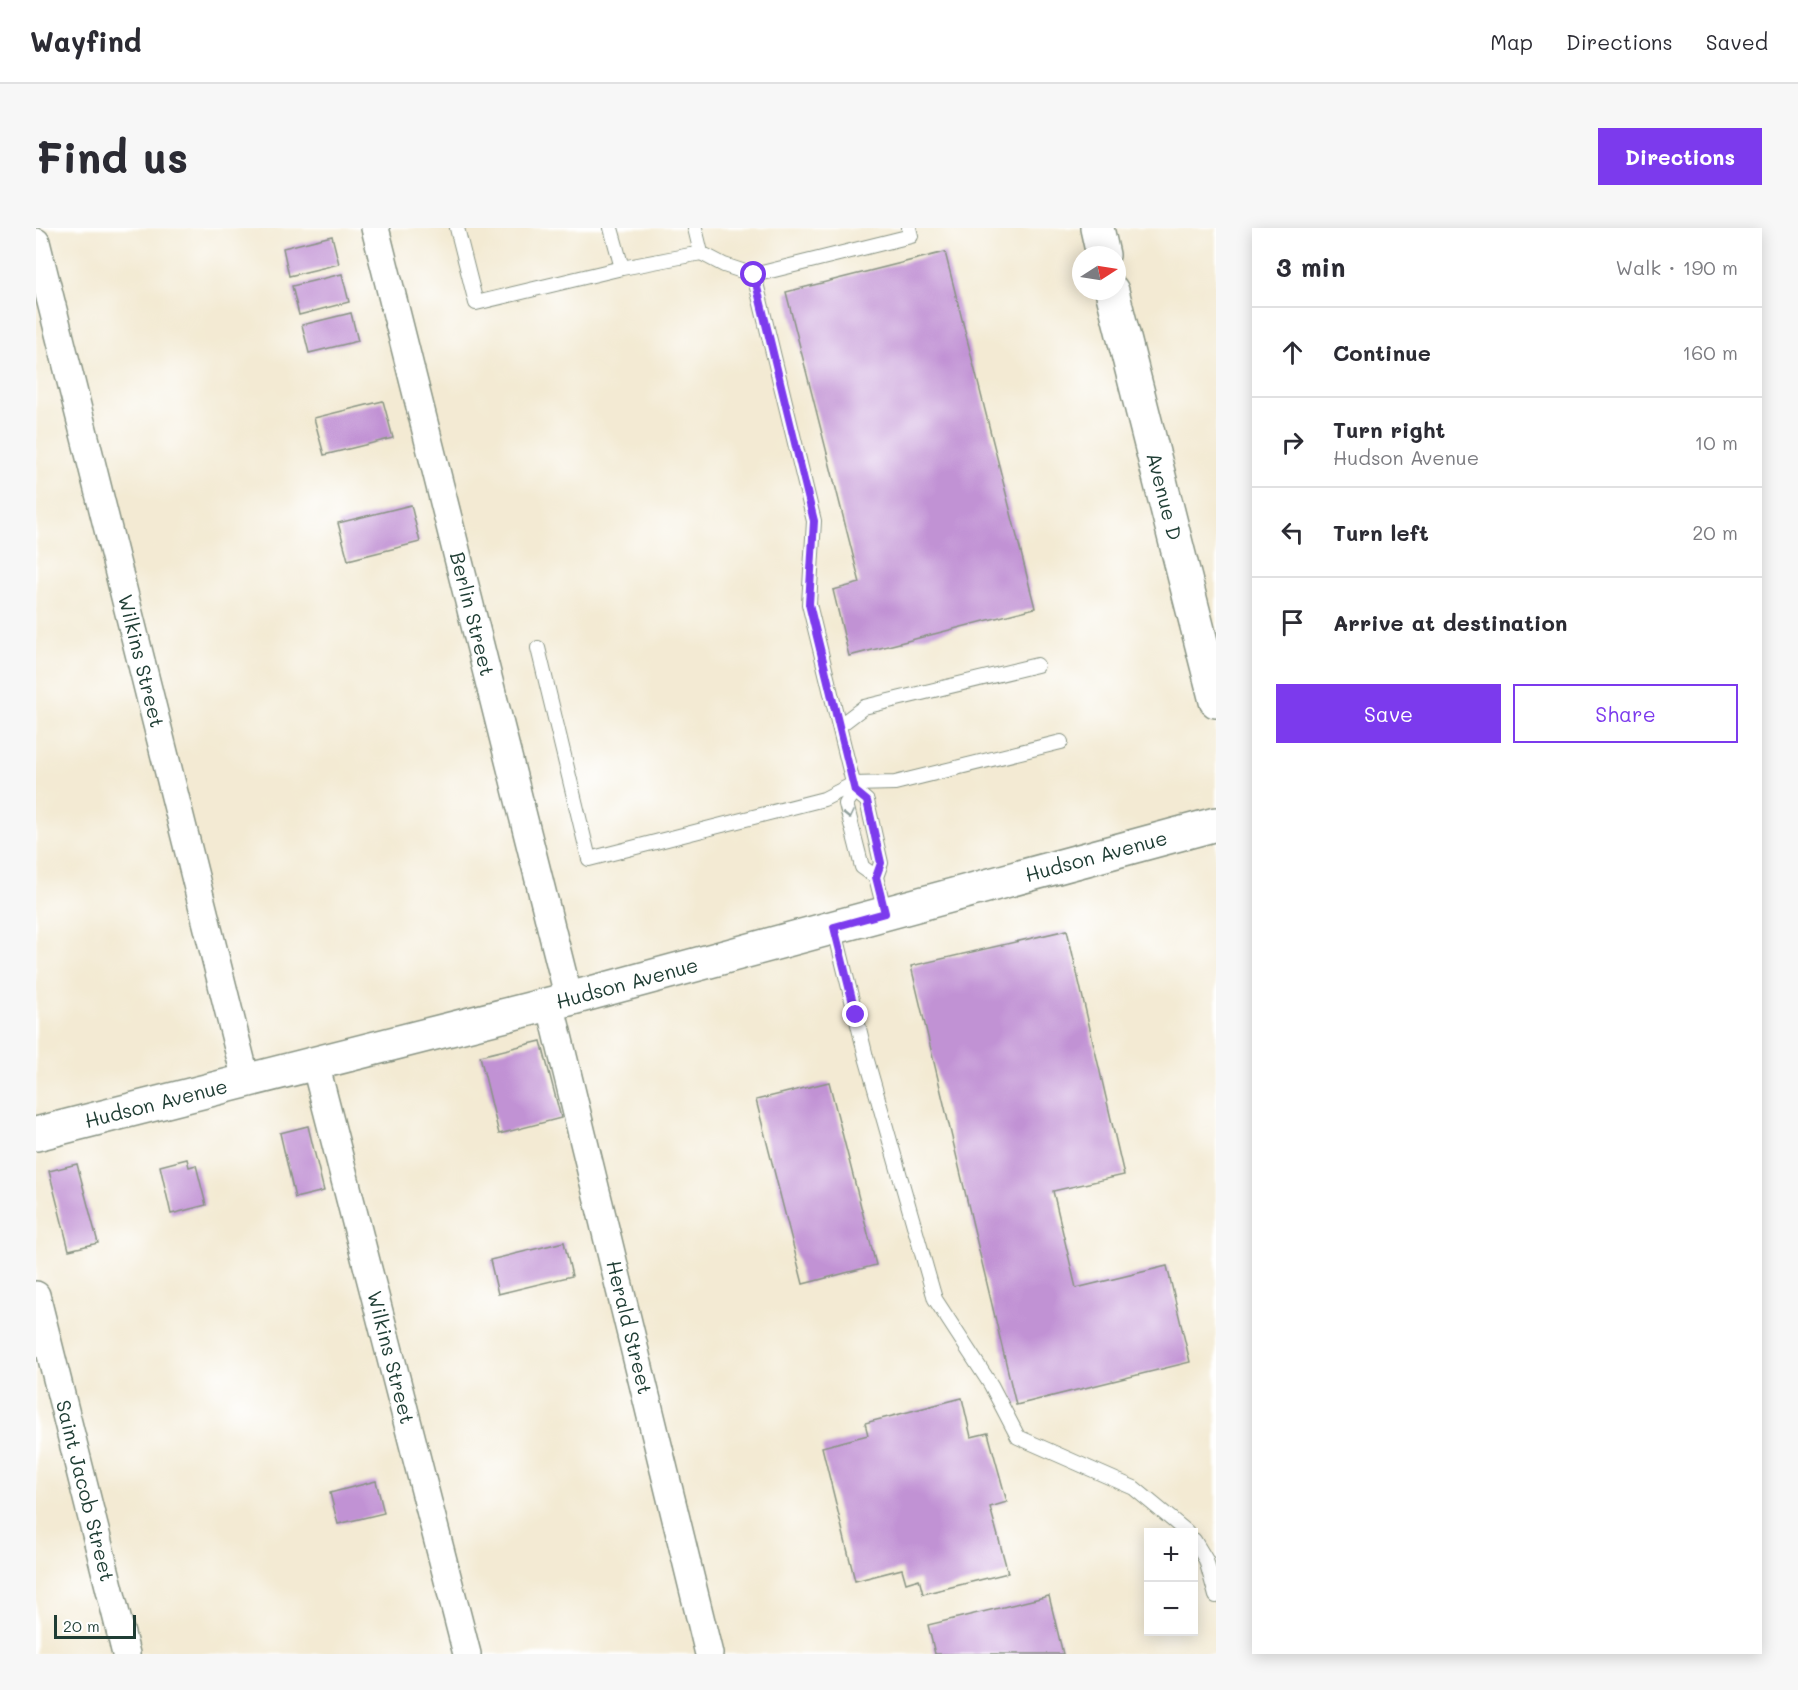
<!DOCTYPE html>
<meta charset="utf-8">
<style>
:root{--surface:#fff;--page:#f7f7f7;--text:#2b2b33;--muted:#7c7c81;--line:#e1e1e2;--accent:#7c3aed}
body{margin:0;font-family:Mali,sans-serif;background:var(--page);color:var(--text)}
.controls{position:absolute;right:18px;bottom:18px;display:grid;overflow:hidden;border-radius:0px;box-shadow:0 3px 15px #0003}
.controls button{width:54px;height:54px;display:grid;place-items:center;padding:0;border:0;border-bottom:2px solid var(--line);background:var(--surface);color:var(--text);font:30px sans-serif}
.compass{position:absolute;left:1036px;top:18px;width:54px;height:54px;border-radius:50%;background:var(--surface);box-shadow:0 3px 15px #0003;rotate:78deg}
.scale{position:absolute;left:18px;bottom:15px;width:82px;box-sizing:border-box;padding-left:6px;border:3px solid #1f3d34;border-top:0;font-size:16px;line-height:21px;white-space:nowrap;color:#1f3d34;-webkit-text-stroke:4px #fff;paint-order:stroke}
.stop{position:absolute;width:18px;height:18px;margin:-14px;border:4px solid #7c3aed;border-radius:50%;background:#fff}
.stop.end{background:#7c3aed;border-color:#fff;box-shadow:0 2px 6px #0008}
.list{margin:0;padding:0;list-style:none}
h2{display:flex;justify-content:space-between;align-items:center;height:78px;margin:0;padding:0 24px;font-size:26px}
h2 small{font-size:20px;font-weight:400;color:var(--muted)}
.list li{display:grid;grid-template-columns:39px 1fr auto;gap:18px;align-items:center;box-sizing:border-box;height:90px;padding:0 24px;border-top:2px solid var(--line)}
.list b{display:block;font-size:22px;white-space:nowrap}
.list p{margin:0;font-size:20px;white-space:nowrap;color:var(--muted)}
.list em{font-size:20px;font-style:normal;color:var(--muted)}
.actions{display:flex;gap:12px;padding:18px 24px}
.actions a{flex:1;padding:14px 0;border:2px solid var(--accent);border-radius:0px;text-align:center;font-size:21px;color:var(--accent)}
.actions .main{background:var(--accent);color:#fff}
.icon{flex:none;width:33px;height:33px;fill:none;stroke:currentColor;stroke-width:2;stroke-linecap:round;stroke-linejoin:round}
.map{position:relative;flex:none;width:1180px;height:1426px;overflow:hidden;border-radius:0px}
header{display:flex;align-items:center;gap:36px;box-sizing:border-box;height:84px;padding:0 30px;background:var(--surface);border-bottom:2px solid var(--line)}
header strong{font-size:28px}
nav{display:flex;gap:33px;margin-inline-start:auto;font-size:21px}
.intro{display:flex;align-items:center;justify-content:space-between;box-sizing:border-box;height:144px;padding:0 36px}
h1{margin:0;font-size:42px}
.button{padding:15px 27px;border-radius:0px;background:var(--accent);color:#fff;font-size:21px;font-weight:700}
main{display:flex;gap:36px;padding:0 36px}
aside{flex:1;background:var(--surface);border-radius:0px;box-shadow:0 3px 15px #0003}
.map>svg:first-child{display:block}
.building{fill:#c192d4}
.lines{fill:none;stroke-linecap:round;stroke-linejoin:round}
.lane-casing{stroke:#899484;stroke-width:16}
.street-casing{stroke:#899484;stroke-width:30}
.secondary-casing{stroke:#899484;stroke-width:36}
.lane{stroke:#fff;stroke-width:14}
.street{stroke:#fff;stroke-width:27}
.secondary{stroke:#fff;stroke-width:33}
.oneway{stroke:#8f9e9a}
.route{stroke:#7c3aed;stroke-width:8}
.labels{text-anchor:middle;stroke-width:4.5;stroke-linejoin:round;paint-order:stroke}
.street-label{font-size:20px;fill:#1f3d34;stroke:#fff}
</style>
<header>
<strong>Wayfind</strong>
<nav><a>Map</a><a>Directions</a><a>Saved</a></nav>
</header>
<div class="intro"><h1>Find us</h1><a class="button">Directions</a></div>
<main>
<div class="map">
<svg width="1180" height="1426" viewBox="0 0 1180 1426">
<rect width="100%" height="100%" fill="#fff"/>
<filter id="ink" filterUnits="userSpaceOnUse"><feTurbulence type="fractalNoise" baseFrequency=".0167" numOctaves="2"/><feDisplacementMap in="SourceGraphic" scale="12" xChannelSelector="R" yChannelSelector="G"/><feConvolveMatrix kernelMatrix="1 2 1 2 8 2 1 2 1" color-interpolation-filters="sRGB"/></filter>
<filter id="wash" filterUnits="userSpaceOnUse"><feTurbulence type="fractalNoise" baseFrequency=".008" numOctaves="4" result="noise"/><feDisplacementMap in="SourceGraphic" scale="24" xChannelSelector="R" yChannelSelector="G"/><feGaussianBlur stdDeviation="1.35" result="paint"/><feColorMatrix in="noise" values="0 0 0 0 0 0 0 0 0 0 0 0 0 0 0 0 0 1.4 0 .05"/><feComposite in="paint" operator="in"/></filter>
<g filter="url(#wash)">
<rect width="100%" height="100%" fill="#f3ead3"/>
<g id="blocks">
<path class="building" d="M296,8L303,36L253,48L247,20Z
M909,24L999,380L813,428L797,362L824,355L750,64Z
M306,46L313,74L263,87L256,58Z
M315,85L322,113L273,125L266,97Z
M347,173L357,210L288,227L278,190Z
M375,277L384,314L312,332L302,295Z
M1031,702L1088,947L1017,963L1040,1060L1131,1038L1154,1134L980,1177L875,738Z
M505,813L525,890L463,906L444,828Z
M793,854L840,1037L767,1056L720,872Z
M272,898L288,963L259,970L244,905Z
M151,931L153,939L160,937L170,977L135,986L124,938Z
M41,936L62,1015L33,1022L13,943Z
M528,1014L536,1048L462,1066L454,1032Z
M926,1170L935,1209L952,1205L971,1274L954,1279L972,1345L887,1366L883,1351L870,1355L866,1341L819,1353L786,1219L832,1207L829,1195Z
M340,1253L348,1285L302,1296L294,1265Z
M1013,1368L1027,1426H899L892,1397Z"/>
</g>
</g>
<g filter="url(#ink)">
<use href="#blocks" fill-opacity="0" stroke="#899484" stroke-width="1.5"/>
<g class="lines">
<defs>
<path id="lane" d="M421,0L440,75L586,40
M575,0L586,40L665,25L688,37L718,47L778,293L773,376L819,563
M659,0L665,25
M718,47L875,8L873,0
M502,420L553,631L788,571L817,556L859,555L1025,514
M803,498L828,479L1001,437
M840,649L826,639L810,576L819,563L831,573L845,635L840,649L849,685
M798,699L830,829L899,1071L955,1157L982,1209L1098,1260L1151,1304
M1158,1312L1170,1332L1180,1368"/>
<g id="street">
<path id="s1" d="M339,0L533,771"/>
<path id="s2" d="M0,14L210,852"/>
<path id="s3" d="M514,775L673,1426"/>
<path id="s4" d="M279,835L431,1426"/>
<path id="s5" d="M0,1067L90,1426"/>
</g>
<g id="secondary">
<path d="M1061,0L1067,27"/>
<path id="s6" d="M1076,63L1180,473"/>
<path id="s7" d="M0,906L533,771L1180,596"/>
</g>
</defs>
<use href="#lane" class="lane-casing"/>
<use href="#street" class="street-casing"/>
<use href="#secondary" class="secondary-casing"/>
<use href="#lane" class="lane"/>
<use href="#street" class="street"/>
<use href="#secondary" class="secondary"/>
</g>
<defs><path id="oneway-chevron" d="M-2-3.5L2.5 0L-2 3.5" fill="none" stroke-width="1.6" stroke-linecap="round" stroke-linejoin="round" transform="scale(1.5)"/></defs>
<use class="oneway" href="#oneway-chevron" transform="translate(813 587) rotate(77)"/>
</g>
<g class="lines" filter="url(#ink)">
<path class="route" d="M718,47L778,293L773,376L819,563L831,573L845,635L840,649L849,685L798,699L820,787"/>
</g>
<g class="labels">
<g class="street-label">
<text dy="7" stroke="none"><textPath href="#s6" startOffset="212">Avenue D</textPath></text>
<text dy="7" stroke="none"><textPath href="#s1" startOffset="398">Berlin Street</textPath></text>
<text dy="7" stroke="none"><textPath href="#s2" startOffset="432">Wilkins Street</textPath></text>
<text dy="7" stroke="none"><textPath href="#s7" startOffset="1096">Hudson Avenue</textPath></text>
<text dy="7" stroke="none"><textPath href="#s7" startOffset="610">Hudson Avenue</textPath></text>
<text dy="7" stroke="none"><textPath href="#s7" startOffset="124">Hudson Avenue</textPath></text>
<text dy="7" stroke="none"><textPath href="#s3" startOffset="334">Herald Street</textPath></text>
<text dy="7" stroke="none"><textPath href="#s4" startOffset="304">Wilkins Street</textPath></text>
<text dy="7" stroke="none"><textPath href="#s5" startOffset="202">Saint Jacob Street</textPath></text>
</g>
</g>
</svg>
<div class="controls">
<button>+</button>
<button>−</button>
</div>
<svg class="compass" viewBox="-18 -18 36 36"><path d="M0-13l5 13h-10z" fill="#e53935"/><path d="M0 13l5-13h-10z" fill="#7c7c81"/></svg>
<div class="scale">20 m</div>
<div class="stop" style="left:718px;top:47px"></div>
<div class="stop end" style="left:820px;top:787px"></div>
</div>
<aside>
<h2>3 min<small>Walk · 190 m</small></h2>
<ul class="list">
<li><svg class="icon" aria-label="ahead" viewBox="0 0 24 24"><path d="M12 20V5M6 11l6-6 6 6"/></svg><div><b>Continue</b></div><em>160 m</em></li>
<li><svg class="icon" aria-label="right" viewBox="0 0 24 24"><path d="M7 20v-9h11M14 6l5 5-5 5"/></svg><div><b>Turn right</b><p>Hudson Avenue</p></div><em>10 m</em></li>
<li><svg class="icon" aria-label="left" viewBox="0 0 24 24"><path d="M17 20v-9H6M10 6l-5 5 5 5"/></svg><div><b>Turn left</b></div><em>20 m</em></li>
<li><svg class="icon" aria-label="arrive" viewBox="0 0 24 24"><path d="M6 21V4h12l-3 4 3 4H6"/></svg><div><b>Arrive at destination</b></div></li>
</ul>
<div class="actions"><a class="main">Save</a><a>Share</a></div>
</aside>
</main>
